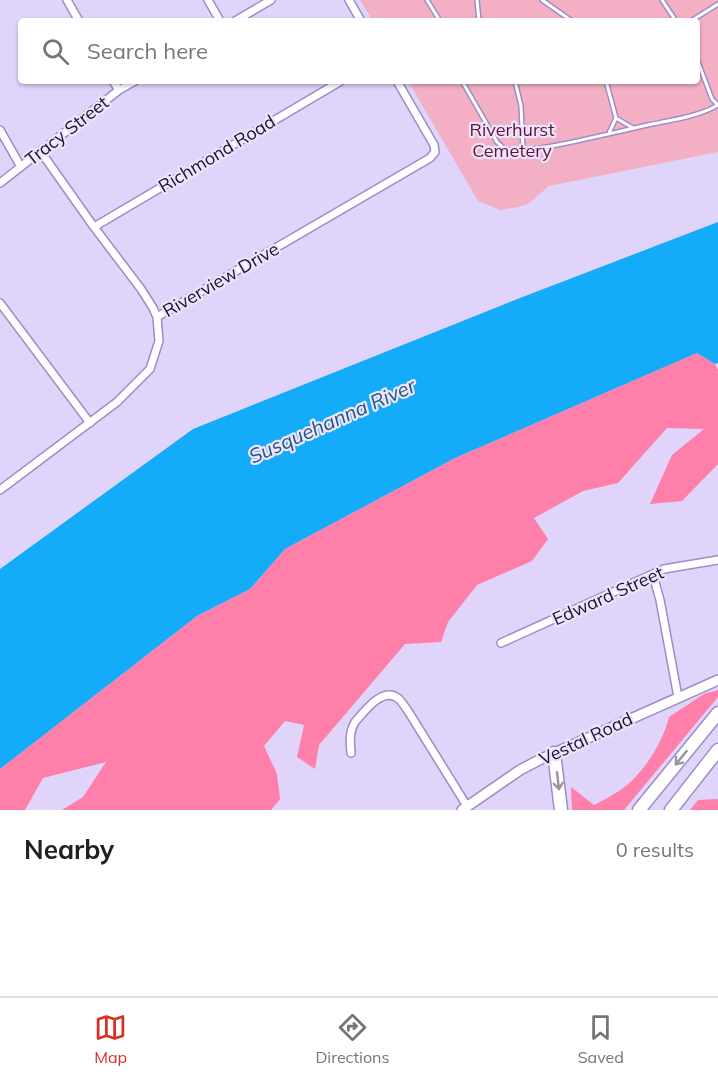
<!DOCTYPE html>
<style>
:root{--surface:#fff;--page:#f6f6f6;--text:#202124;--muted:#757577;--line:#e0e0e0;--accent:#d93025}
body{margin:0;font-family:Mulish,sans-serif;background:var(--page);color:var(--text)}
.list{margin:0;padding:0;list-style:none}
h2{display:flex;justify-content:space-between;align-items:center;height:78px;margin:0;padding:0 24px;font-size:26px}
h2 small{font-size:20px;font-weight:400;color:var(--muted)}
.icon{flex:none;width:33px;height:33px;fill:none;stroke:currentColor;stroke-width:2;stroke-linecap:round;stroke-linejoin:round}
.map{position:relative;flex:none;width:718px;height:810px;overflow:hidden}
.search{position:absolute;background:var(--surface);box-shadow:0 2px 4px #0004;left:18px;right:18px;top:18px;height:66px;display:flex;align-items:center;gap:15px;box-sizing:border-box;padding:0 21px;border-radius:6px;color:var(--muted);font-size:22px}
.sheet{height:186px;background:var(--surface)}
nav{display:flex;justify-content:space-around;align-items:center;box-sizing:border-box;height:84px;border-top:2px solid var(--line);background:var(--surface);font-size:16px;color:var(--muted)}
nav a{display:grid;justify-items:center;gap:3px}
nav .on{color:var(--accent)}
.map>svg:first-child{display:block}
.green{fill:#f3b0c4}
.forest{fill:#fd7faa}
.water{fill:#14acf9}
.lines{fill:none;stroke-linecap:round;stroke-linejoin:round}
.lane-casing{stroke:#9f8bc7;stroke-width:6}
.street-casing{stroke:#9f8bc7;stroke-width:10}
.secondary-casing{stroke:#9f8bc7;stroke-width:12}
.highway-casing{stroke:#9f8bc7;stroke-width:15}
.lane{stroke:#fff;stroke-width:3}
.street{stroke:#fff;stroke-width:7}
.secondary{stroke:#fff;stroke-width:9}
.highway{stroke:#fff;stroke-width:12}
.oneway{stroke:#98949e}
.labels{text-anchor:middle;stroke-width:4.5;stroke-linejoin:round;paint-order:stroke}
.park-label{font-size:18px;fill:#601334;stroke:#ece4fe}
.street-label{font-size:18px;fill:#1a1228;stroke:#ece4fe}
.water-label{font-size:20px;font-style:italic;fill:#245676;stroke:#ece4fe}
</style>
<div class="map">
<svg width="718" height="810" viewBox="0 0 718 810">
<rect width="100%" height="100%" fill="#e0d4fa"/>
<path class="green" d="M360,0H718V152L549,186L528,204L518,207L500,210L478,201L408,81H697V21H373Z"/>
<path class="forest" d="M697,353L715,364L718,370V464L682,501L650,504L672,455L704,429L667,428L618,483L583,491L534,518L548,539L532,561L477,585L448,622L441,642L405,644L319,745L315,769L297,757L304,725L285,721L264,746L277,774L280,799L271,810H62L83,797L106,762L43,778L25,810H0V769L197,616L250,589L285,549L455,458Z
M718,690V697L624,810H572L571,787L594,805C602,801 611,796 619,791C642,776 663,743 669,717L704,694Z
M718,799V810H690L698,800Z"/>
<path class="water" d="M718,222V363L715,364L697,353L455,458L285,549L250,589L197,616L0,769V569L193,429L520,298Z"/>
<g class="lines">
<defs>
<path id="lane" d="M427,0L440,21
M477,0L479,21
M542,0L572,21
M662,0L676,21
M691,21L718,4
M697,59L712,99L718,105
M462,81L497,142L508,152C555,148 602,135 648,125C671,120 697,117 718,105
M515,81L521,106L523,149
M606,81L616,118L633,128
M609,133L616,118"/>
<path id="street" d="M67,0L79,21
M208,0L220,21
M349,0L361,21
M235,21L271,0
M113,81L119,90
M0,130L21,167
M0,183L119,90L135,81
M94,227L341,81
M0,303L90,423
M157,317L430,158L435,152L434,145L397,81
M0,490L117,402L150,369L159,341L157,317L153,308L141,289L94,227L41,152
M653,575L660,600L678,697
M501,643L664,569L718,560
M351,753C350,742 349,732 355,722C364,712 383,685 399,699C402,702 405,707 408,711L467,806"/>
<path id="secondary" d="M462,810L520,770L541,759L718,680"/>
<path id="highway" d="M554,753L561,810
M639,810L718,713
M671,810L718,750"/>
</defs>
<use href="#lane" class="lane-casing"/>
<use href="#street" class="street-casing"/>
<use href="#secondary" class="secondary-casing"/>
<use href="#highway" class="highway-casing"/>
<use href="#lane" class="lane"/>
<use href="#street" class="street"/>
<use href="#secondary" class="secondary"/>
<use href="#highway" class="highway"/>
</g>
<defs><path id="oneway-shaft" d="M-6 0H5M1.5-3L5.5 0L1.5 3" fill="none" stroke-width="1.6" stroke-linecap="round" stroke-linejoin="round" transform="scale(1.5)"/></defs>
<g class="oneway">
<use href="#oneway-shaft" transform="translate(681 758) rotate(129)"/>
<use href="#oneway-shaft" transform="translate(558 781) rotate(83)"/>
</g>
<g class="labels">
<g class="park-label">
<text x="512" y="136">Riverhurst<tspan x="512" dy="21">Cemetery</tspan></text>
</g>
<g class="street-label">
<text transform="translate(67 131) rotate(-38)" y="6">Tracy Street</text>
<text transform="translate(217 154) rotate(-31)" y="6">Richmond Road</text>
<text transform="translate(221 280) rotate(-30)" y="6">Riverview Drive</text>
<text transform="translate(608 596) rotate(-24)" y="6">Edward Street</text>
<text transform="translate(586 739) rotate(-25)" y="6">Vestal Road</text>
</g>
<g class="water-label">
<text transform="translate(332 421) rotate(-24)" y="7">Susquehanna River</text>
</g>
</g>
</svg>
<div class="search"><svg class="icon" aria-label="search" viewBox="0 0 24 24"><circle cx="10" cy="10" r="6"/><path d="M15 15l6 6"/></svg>Search here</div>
</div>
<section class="sheet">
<h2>Nearby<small>0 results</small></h2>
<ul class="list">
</ul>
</section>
<nav>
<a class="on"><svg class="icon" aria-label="map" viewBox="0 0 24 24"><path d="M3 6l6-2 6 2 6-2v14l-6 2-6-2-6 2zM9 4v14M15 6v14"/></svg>Map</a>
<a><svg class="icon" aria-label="directions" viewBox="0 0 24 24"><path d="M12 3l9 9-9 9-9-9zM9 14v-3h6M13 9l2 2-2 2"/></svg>Directions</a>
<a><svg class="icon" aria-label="saved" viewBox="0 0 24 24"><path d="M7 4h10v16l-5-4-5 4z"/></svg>Saved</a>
</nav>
